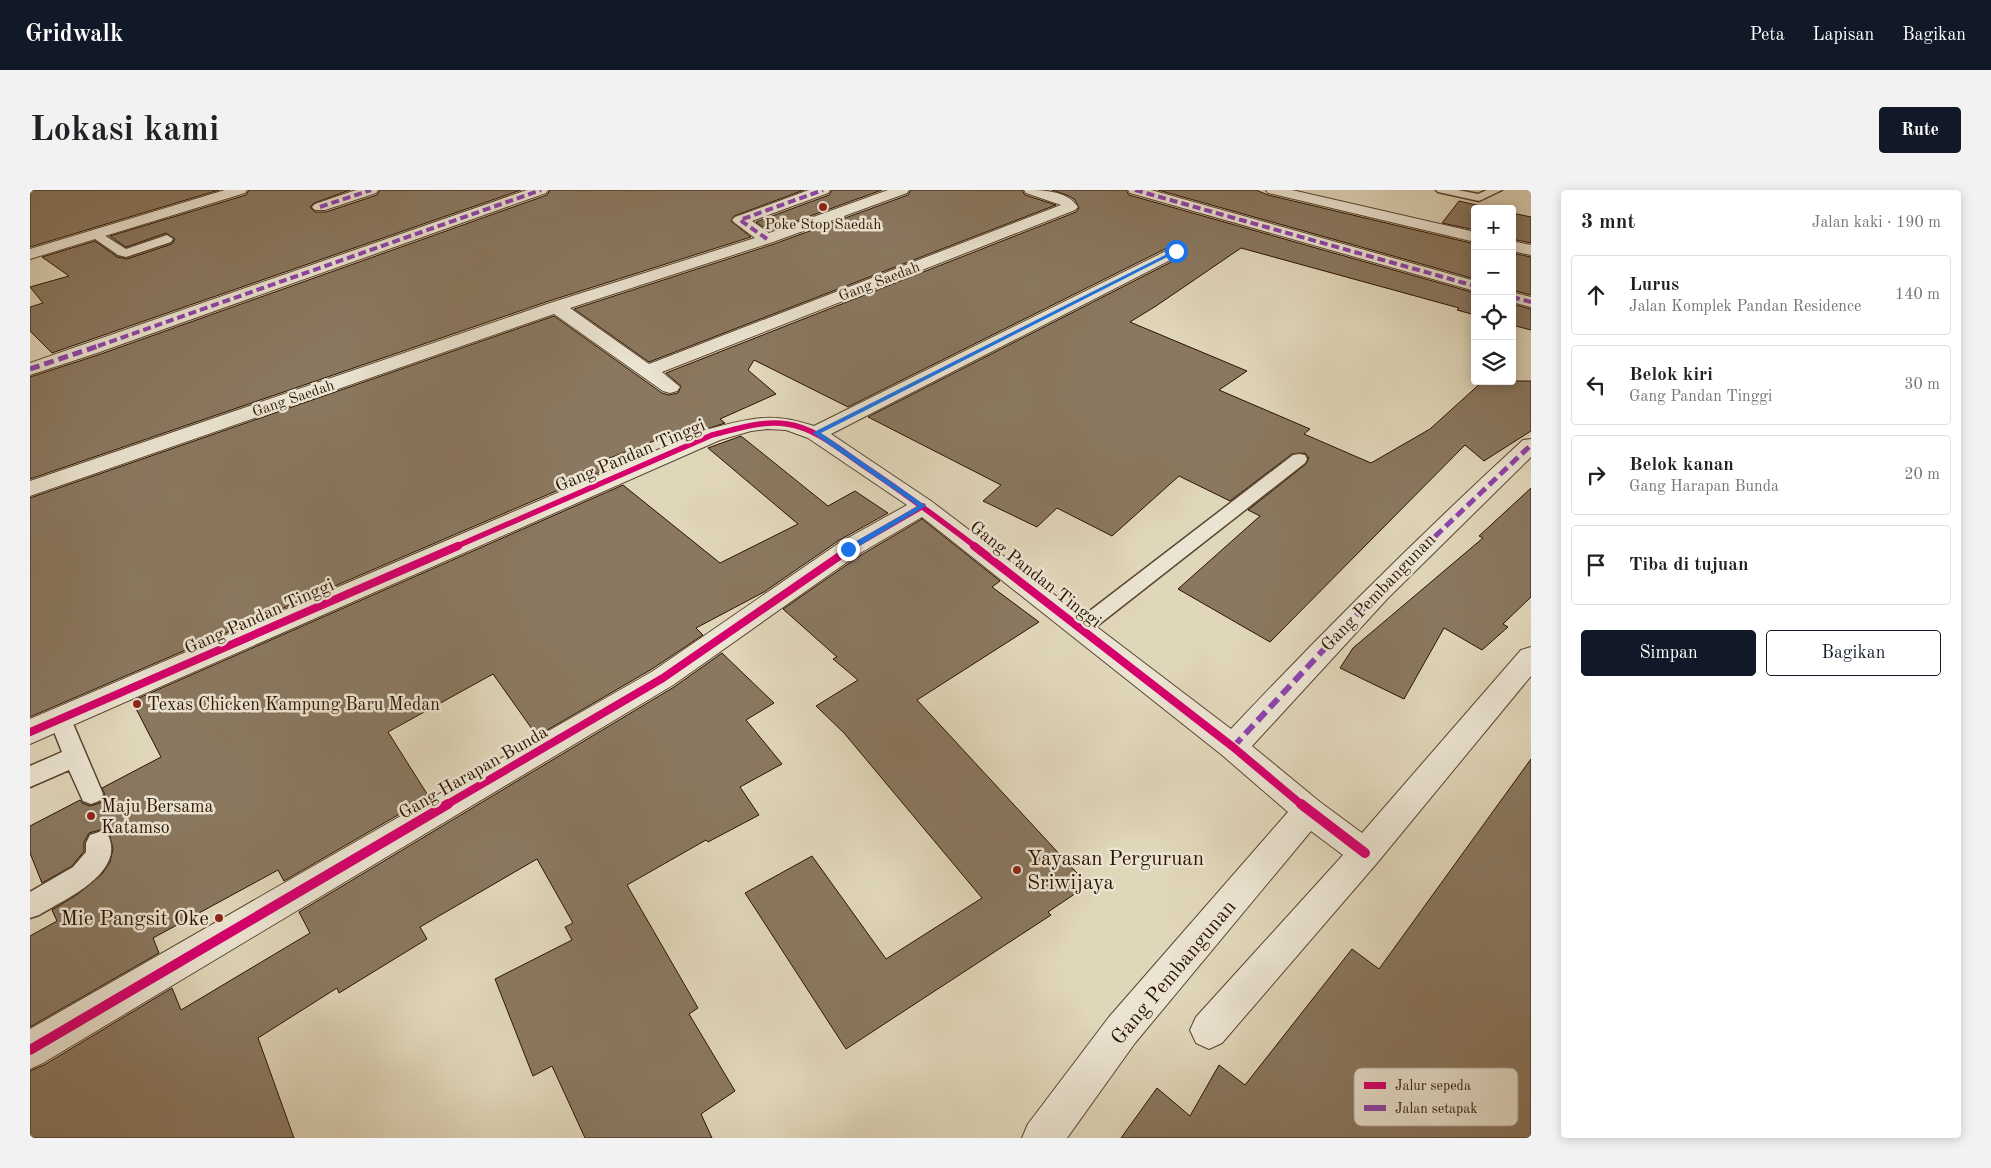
<!DOCTYPE html>
<html lang="id">
<meta charset="utf-8">
<style>
:root{--surface:#fff;--page:#f2f2f2;--text:#202124;--muted:#757577;--line:#e0e0e0;--accent:#111827}
body{margin:0;font-family:"Old Standard TT",serif;background:var(--page);color:var(--text)}
.controls{position:absolute;right:15px;top:15px;display:grid;overflow:hidden;border-radius:5px;box-shadow:0 2px 12px #0003}
.controls button{width:45px;height:45px;display:grid;place-items:center;padding:0;border:0;border-bottom:1px solid var(--line);background:var(--surface);color:var(--text);font:25px sans-serif}
.stop{position:absolute;width:15px;height:15px;margin:-11px;border:4px solid #1a73e8;border-radius:50%;background:#fff}
.stop.end{background:#1a73e8;border-color:#fff;box-shadow:0 1px 5px #0008}
.list{margin:0;padding:0;list-style:none}
h2{display:flex;justify-content:space-between;align-items:center;height:65px;margin:0;padding:0 20px;font-size:21px}
h2 small{font-size:16px;font-weight:400;color:var(--muted)}
.list li{display:grid;grid-template-columns:32px 1fr auto;gap:15px;align-items:center;box-sizing:border-box;height:80px;margin:0 10px 10px;padding:0 10px;border:1px solid var(--line);border-radius:5px}
.list b{display:block;font-size:19px;white-space:nowrap}
.list p{margin:0;font-size:16px;white-space:nowrap;color:var(--muted)}
.list em{font-size:16px;font-style:normal;color:var(--muted)}
.actions{display:flex;gap:10px;padding:15px 20px}
.actions a{flex:1;padding:11px 0;border:1px solid var(--accent);border-radius:5px;text-align:center;font-size:18px;color:var(--accent)}
.actions .main{background:var(--accent);color:#fff}
.icon{flex:none;width:28px;height:28px;fill:none;stroke:currentColor;stroke-width:2;stroke-linecap:round;stroke-linejoin:round}
.map{position:relative;flex:none;width:1501px;height:948px;overflow:hidden;border-radius:5px}
header{display:flex;align-items:center;gap:30px;box-sizing:border-box;height:70px;padding:0 25px;background:var(--accent);color:#fff}
header strong{font-size:24px}
nav{display:flex;gap:28px;margin-inline-start:auto;font-size:18px}
.intro{display:flex;align-items:center;justify-content:space-between;box-sizing:border-box;height:120px;padding:0 30px}
h1{margin:0;font-size:35px}
.button{padding:12px 22px;border-radius:5px;background:var(--accent);color:#fff;font-size:18px;font-weight:700}
main{display:flex;gap:30px;padding:0 30px}
aside{flex:1;background:var(--surface);border-radius:5px;box-shadow:0 2px 12px #0003}
.map>svg:first-child{display:block}
.building{fill:#8a7860;stroke:#2c1300}
.lines{fill:none;stroke-linecap:round;stroke-linejoin:round}
.service-casing{stroke:#59442e;stroke-width:3}
.minor-casing{stroke:#59442e;stroke-width:2}
.service{fill:#ebe4d2;fill-rule:evenodd}
.minor{fill:#ebe4d2;fill-rule:evenodd}
.quiet-far2{stroke:#8e44ad;stroke-width:4;stroke-dasharray:8 4;stroke-linecap:butt}
.quiet-far1{stroke:#8e44ad;stroke-width:5;stroke-dasharray:10 5;stroke-linecap:butt}
.quiet{stroke:#8e44ad;stroke-width:6;stroke-dasharray:12 6;stroke-linecap:butt}
.cycleway-far2-casing{stroke:#ebe4d2;stroke-width:8}
.cycleway-far1-casing{stroke:#ebe4d2;stroke-width:11}
.cycleway-casing{stroke:#ebe4d2;stroke-width:13}
.cycleway-far2{stroke:#d6006c;stroke-width:5.5}
.cycleway-far1{stroke:#d6006c;stroke-width:8}
.cycleway{stroke:#d6006c;stroke-width:10}
.route{fill:#1a73e8}
.poi-dot{fill:#8f2418;stroke:#ebe4d2;stroke-width:2}
.labels{text-anchor:middle;stroke-width:5;stroke-linejoin:round;paint-order:stroke}
.far-poi-label{font-size:15px;fill:#2c1300;stroke:#ebe4d2}
.far-street-label{font-size:15px;fill:#2c1300;stroke:#ebe4d2}
.street-label{font-size:18px;fill:#2c1300;stroke:#ebe4d2}
.poi-label{font-size:18px;fill:#2c1300;stroke:#ebe4d2;text-anchor:start}
.near-poi-label{font-size:21px;fill:#2c1300;stroke:#ebe4d2;text-anchor:start}
.near-street-label{font-size:21px;fill:#2c1300;stroke:#ebe4d2}
.key{fill:#ebe4d2;stroke:#b2a593;stroke-width:1}
.key-label{font-size:14px;fill:#2c1300}
</style>
<header>
<strong>Gridwalk</strong>
<nav><a>Peta</a><a>Lapisan</a><a>Bagikan</a></nav>
</header>
<div class="intro"><h1>Lokasi kami</h1><a class="button">Rute</a></div>
<main>
<div class="map">
<svg width="1501" height="948" viewBox="0 0 1501 948">
<rect width="100%" height="100%" fill="#e0d6b9"/>
<filter id="stains"><feTurbulence type="fractalNoise" baseFrequency=".004" numOctaves="4"/><feColorMatrix values="0 0 0 0 .2 0 0 0 0 .09 0 0 0 0 .02 0 0 0 .5 -.17"/></filter>
<radialGradient id="worn" r=".72"><stop offset=".6" stop-color="#630" stop-opacity="0"/><stop offset="1" stop-color="#630" stop-opacity=".3"/></radialGradient>
<path class="building" d="M0,0H189L0,57Z
M219,0H320L284,13L280,17L285,22H296L347,5L350,0H491L22,163L0,141V117L13,113L0,97L39,86L12,67L65,51L87,67L97,69L142,54L145,49L136,43L96,57L80,46L216,5Z
M520,0H774L704,26L701,31L721,47L519,111L0,289V187L68,165L517,5Z
M802,0H852L739,41L726,32L799,5Z
M881,0H992L995,5L1026,15L619,172L544,119L744,54L878,5Z
M1022,0H1096L1099,5L1445,103V125L1427,120L1429,118L1211,58L1126,116L1100,132L1217,181L1189,200L1280,239L1274,244L1341,273L1400,239L1453,191H1501V241L1454,271L1435,255L1240,452L1148,399L1230,326L1218,320L1276,274L1279,268L1275,263L1262,264L1200,311L1149,286L1082,346L1027,318L1007,337L953,311L971,295L838,227L1153,66L1156,62L1154,57L1145,54L818,217L724,170L718,180L746,204L690,229L695,233L661,244L655,239L567,273L575,280L0,527V308L524,126L632,203L639,205L648,203L651,196L636,183L1046,22L1049,18L1045,10L1039,6Z
M1128,0H1226L1238,5L1445,54V89Z
M1429,11L1464,19H1445V40L1412,33Z
M1482,23L1501,27V53L1482,49Z
M1482,63L1501,67V105L1482,100Z
M1482,114L1501,119V140L1482,135Z
M711,246L798,316L825,301L858,323L808,351L734,402L666,438L673,445L622,479L507,546L463,484L358,542L399,607L254,691L248,680L123,748L129,763L0,837V746L27,731L22,720L48,704L72,684L80,672L83,659L79,643L70,640L59,643L54,652V661L42,676L12,693L0,663V636L50,610L52,613L60,616L70,613L75,605L72,598L131,567L102,511L593,295L690,373L768,334L678,258Z
M1501,298V407L1473,434L1478,437L1452,460L1414,438L1374,509L1310,478L1323,458L1453,348L1449,346Z
M892,329L970,391L962,397L1009,432L887,510L1058,695L1018,722L1021,725L816,859L715,703L782,666L856,769L952,708L814,543L786,516L828,490L803,469L807,467L753,419L828,367Z
M692,463L744,513L716,530L752,574L710,597L729,625L678,652L676,650L597,695L668,818L659,824L705,901L671,924L682,948H555L522,876L503,886L465,789L542,750L535,737L543,733L507,669L390,737L397,749L309,803L307,798L228,848L264,948H0V881L14,875L142,798L151,820L280,743L269,722L644,497Z
M1501,569V948H1091L1127,898L1160,926L1189,875L1215,895L1322,759L1349,779Z"/>
<g class="lines">
<defs>
<path id="service" d="M1406,0H1428L1448,4L1457,0H1472L1449,11L1408,2Z
M66,40L96,59L137,45L143,49L141,52L96,67L88,65L62,47L60,44L62,41Z
M1269,264L1275,265L1277,269L1275,273L1058,443L1051,445L1044,443L1041,438L1044,433L1263,265Z
M30,520L38,523L41,529L73,604L69,611L61,614L53,611L39,580L0,597V576L32,562L19,529L22,523Z
M69,642L78,645C96,683 35,709 9,725L0,728V702L43,677L56,662V653L60,645Z"/>
<path id="minor" d="M195,0H217L215,3L0,69V59Z
M326,0H348L346,3L295,20H285L282,17L285,14Z
M497,0H518L516,3L67,163L0,185V173Z
M779,0H800L798,3L722,31L739,43L858,0H879L877,3L743,52L540,118L619,174L1031,15L996,3L994,0C1012,0 1037,0 1048,17L1045,20L632,182L650,197L647,201L640,203L633,201L524,124L0,306V291L520,113L725,48L705,33L702,30L705,27Z
M1098,0H1121L1445,91V101L1100,3Z
M1236,0H1262L1445,42V52L1243,4L1238,3Z
M1482,51L1501,55V65L1482,61Z
M1146,56L1152,58L1154,61L1152,64L801,244L901,311L1201,539C1295,439 1392,343 1493,250L1501,249V267L1358,408L1222,556L1290,612L1332,643L1491,460L1501,457V486L1347,673L1192,853L1179,859L1166,853L1160,840L1166,827L1313,665L1281,641L1105,853L1037,948H992L998,934L1079,827L1258,622L1192,565L892,327L827,365L643,495L13,873L0,879V839L623,481L809,353L877,315L778,248L756,240L737,239L721,241L690,250L0,554V529L674,240C719,229 739,221 784,236Z
M1482,102L1501,107V117L1482,112Z"/>
</defs>
<use href="#service" class="service-casing"/>
<use href="#minor" class="minor-casing"/>
<use href="#service" class="service"/>
<use href="#minor" class="minor"/>
<path class="quiet-far2" d="M1105,0L1445,96
M290,17L341,0
M737,49L710,30L793,0
M1482,107L1501,112
M68,156L511,0"/>
<path class="quiet-far1" d="M0,179L71,155
M1394,357L1501,255"/>
<path class="quiet" d="M1203,557L1312,440L1395,356"/>
<defs>
<path id="cycleway-far2" d="M425,357L682,245C707,239 732,230 757,234C785,238 808,258 831,274C870,300 908,328 946,357
M822,357L893,316"/>
<path id="cycleway-far1" d="M944,356L1203,557L1272,615
M0,542L428,356
M416,615L633,488L824,356"/>
<path id="cycleway" d="M1271,614L1335,663
M0,860L418,614"/>
</defs>
<use href="#cycleway-far2" class="cycleway-far2-casing"/>
<use href="#cycleway-far1" class="cycleway-far1-casing"/>
<use href="#cycleway" class="cycleway-casing"/>
<use href="#cycleway-far2" class="cycleway-far2"/>
<use href="#cycleway-far1" class="cycleway-far1"/>
<use href="#cycleway" class="cycleway"/>
</g>
<path class="route" d="M1145,60L1149,61L791,243L896,316L821,361H816V357L888,316L784,244V242Z"/>
<g class="poi-dot">
<circle cx="793" cy="17" r="5"/>
<circle cx="107" cy="514" r="5"/>
<circle cx="61" cy="626" r="5"/>
<circle cx="987" cy="680" r="5"/>
<circle cx="189" cy="728" r="5"/>
</g>
<g class="labels">
<g class="far-poi-label">
<text x="793" y="39">Poke Stop Saedah</text>
</g>
<g class="far-street-label">
<text transform="translate(849 91) rotate(-21)" y="5">Gang Saedah</text>
<text transform="translate(263 208) rotate(-19)" y="5">Gang Saedah</text>
</g>
<g class="street-label">
<text transform="translate(600 265) rotate(-23)" y="6">Gang Pandan Tinggi</text>
<text transform="translate(1006 384) rotate(38)" y="6">Gang Pandan Tinggi</text>
<text transform="translate(1348 402) rotate(-46)" y="6">Gang Pembangunan</text>
<text transform="translate(229 426) rotate(-24)" y="6">Gang Pandan Tinggi</text>
<text transform="translate(443 582) rotate(-30)" y="6">Gang Harapan Bunda</text>
</g>
<g class="poi-label">
<text x="117" y="520">Texas Chicken Kampung Baru Medan</text>
<text x="71" y="622">Maju Bersama<tspan x="71" dy="21">Katamso</tspan></text>
</g>
<g class="near-poi-label">
<text x="997" y="675">Yayasan Perguruan<tspan x="997" dy="24">Sriwijaya</tspan></text>
<text x="179" y="735" text-anchor="end">Mie Pangsit Oke</text>
</g>
<g class="near-street-label">
<text transform="translate(1143 782) rotate(-50)" y="7">Gang Pembangunan</text>
</g>
</g>
<rect x="1324" y="878" width="164" height="58" rx="8" class="key"/>
<rect x="1334" y="892" width="22" height="7" fill="#d6006c"/>
<rect x="1334" y="915" width="22" height="6" fill="#8e44ad"/>
<g class="key-label">
<text x="1365" y="900">Jalur sepeda</text>
<text x="1365" y="923">Jalan setapak</text>
</g>
<rect width="100%" height="100%" filter="url(#stains)"/>
<rect width="100%" height="100%" fill="url(#worn)"/>
</svg>
<div class="controls">
<button>+</button>
<button>−</button>
<button><svg class="icon" aria-label="locate" viewBox="0 0 24 24"><circle cx="12" cy="12" r="6"/><path d="M12 2v4M12 18v4M2 12h4M18 12h4"/></svg></button>
<button><svg class="icon" aria-label="layers" viewBox="0 0 24 24"><path d="M12 4l9 5-9 5-9-5zM3 14l9 5 9-5"/></svg></button>
</div>
<div class="stop" style="left:1146px;top:61px"></div>
<div class="stop end" style="left:818px;top:359px"></div>
</div>
<aside>
<h2>3 mnt<small>Jalan kaki · 190 m</small></h2>
<ul class="list">
<li><svg class="icon" aria-label="ahead" viewBox="0 0 24 24"><path d="M12 20V5M6 11l6-6 6 6"/></svg><div><b>Lurus</b><p>Jalan Komplek Pandan Residence</p></div><em>140 m</em></li>
<li><svg class="icon" aria-label="left" viewBox="0 0 24 24"><path d="M17 20v-9H6M10 6l-5 5 5 5"/></svg><div><b>Belok kiri</b><p>Gang Pandan Tinggi</p></div><em>30 m</em></li>
<li><svg class="icon" aria-label="right" viewBox="0 0 24 24"><path d="M7 20v-9h11M14 6l5 5-5 5"/></svg><div><b>Belok kanan</b><p>Gang Harapan Bunda</p></div><em>20 m</em></li>
<li><svg class="icon" aria-label="arrive" viewBox="0 0 24 24"><path d="M6 21V4h12l-3 4 3 4H6"/></svg><div><b>Tiba di tujuan</b></div></li>
</ul>
<div class="actions"><a class="main">Simpan</a><a>Bagikan</a></div>
</aside>
</main>
